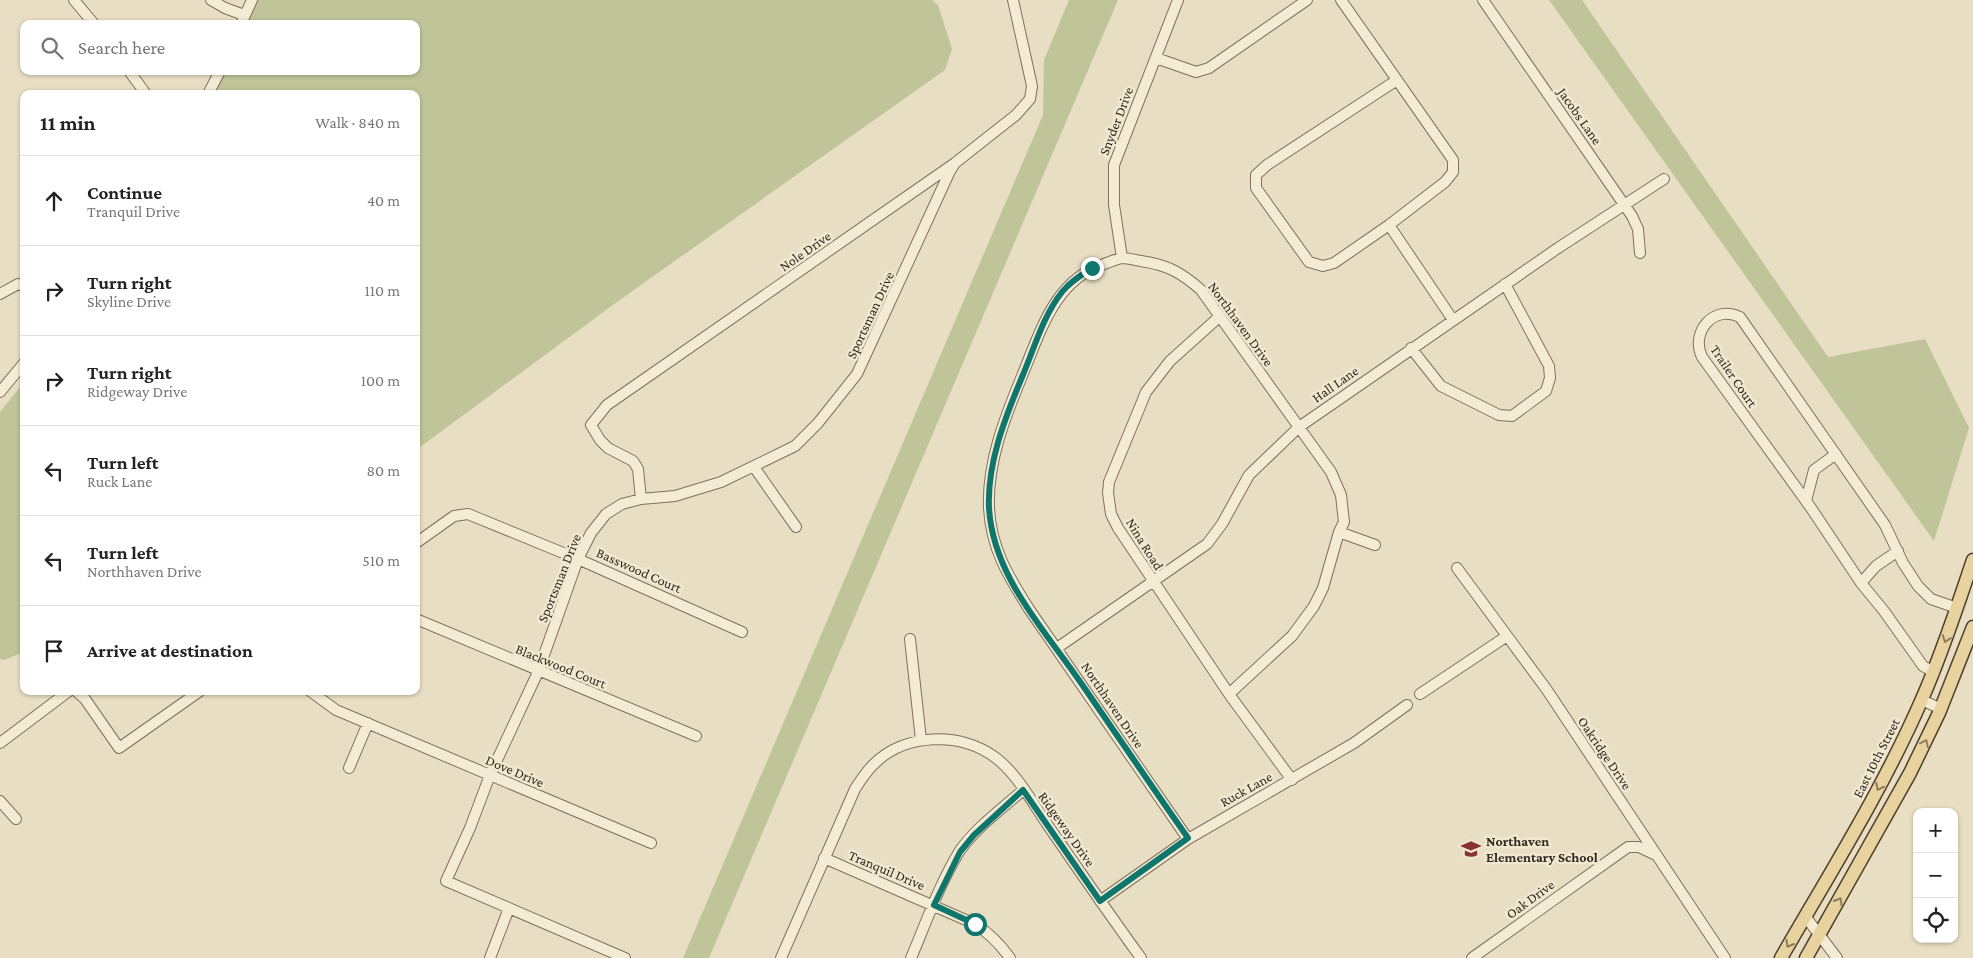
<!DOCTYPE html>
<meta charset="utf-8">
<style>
:root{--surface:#fff;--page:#f2f2f2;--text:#222;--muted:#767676;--line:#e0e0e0}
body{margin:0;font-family:"Crimson Pro",serif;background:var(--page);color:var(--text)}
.controls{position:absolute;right:15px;bottom:15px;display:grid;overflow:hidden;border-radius:10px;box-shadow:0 1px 4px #0004}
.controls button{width:45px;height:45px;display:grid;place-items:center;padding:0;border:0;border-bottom:1px solid var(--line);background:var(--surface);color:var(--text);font:25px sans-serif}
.stop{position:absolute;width:15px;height:15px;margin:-11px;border:4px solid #0f766e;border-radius:50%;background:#fff}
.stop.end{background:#0f766e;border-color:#fff;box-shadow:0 1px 5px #0008}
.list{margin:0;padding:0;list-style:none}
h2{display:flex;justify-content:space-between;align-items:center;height:65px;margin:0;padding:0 20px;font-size:21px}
h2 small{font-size:16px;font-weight:400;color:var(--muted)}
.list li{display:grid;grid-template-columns:32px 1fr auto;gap:15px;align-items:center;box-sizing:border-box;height:90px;padding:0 20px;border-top:1px solid var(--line)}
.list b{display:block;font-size:19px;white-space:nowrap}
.list p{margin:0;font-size:16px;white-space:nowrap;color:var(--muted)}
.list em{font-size:16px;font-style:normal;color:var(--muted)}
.icon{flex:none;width:28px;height:28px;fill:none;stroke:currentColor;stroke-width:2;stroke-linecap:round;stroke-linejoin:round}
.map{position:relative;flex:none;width:1973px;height:958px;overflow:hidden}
.search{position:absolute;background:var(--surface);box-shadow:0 1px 4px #0004;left:20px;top:20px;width:400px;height:55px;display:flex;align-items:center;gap:12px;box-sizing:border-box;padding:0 18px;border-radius:10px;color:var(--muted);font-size:19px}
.panel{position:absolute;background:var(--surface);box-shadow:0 1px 4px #0004;left:20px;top:90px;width:400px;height:605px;border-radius:10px}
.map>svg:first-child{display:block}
.green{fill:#bfc598}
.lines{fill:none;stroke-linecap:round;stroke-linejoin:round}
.minor-casing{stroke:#80705c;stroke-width:12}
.major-casing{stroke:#4e3e30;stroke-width:15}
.minor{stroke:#f4ebd5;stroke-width:10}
.major{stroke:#e8d29e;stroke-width:12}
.oneway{stroke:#8d7d5e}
.route{stroke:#0f766e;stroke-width:6}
.labels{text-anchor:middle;stroke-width:5;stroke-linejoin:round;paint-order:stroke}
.street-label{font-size:14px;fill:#32281e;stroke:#f1e8d1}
.poi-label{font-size:14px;font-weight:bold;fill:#32281e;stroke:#f1e8d1;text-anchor:start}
</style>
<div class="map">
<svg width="1973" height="958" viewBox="0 0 1973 958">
<rect width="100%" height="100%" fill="#e8dec3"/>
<path class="green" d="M257,0H932L938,5L952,49L945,70L621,299L416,450V94H213L223,71H416V24H246Z
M1069,0H1118L709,958H683L1043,115L1044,60Z
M1549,0H1582L1828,357L1925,339L1969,428L1934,541Z
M24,382V652L4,660L0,659V412Z"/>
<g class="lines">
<defs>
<path id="minor" d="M74,0L94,24
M211,0L225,8L244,15
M1341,0L1453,160V172L1445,182L1389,225L1453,320
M1483,0L1632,216L1638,229L1640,253
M241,24L252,0
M1156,58L1196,72L1209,68L1307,0
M129,71L146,94
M208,94L220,71
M1389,225L1334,263L1323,266L1309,262L1256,188V175L1267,165L1397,80
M1122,258L1114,205V165L1178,0
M0,294L18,284L24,286
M1219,317L1170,361L1146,392L1109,482L1108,493L1111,514L1118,528L1229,694L1292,780
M1411,348L1441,386L1499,415L1512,416L1546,391L1550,378L1549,366L1505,284
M0,392L24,363
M754,467L796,527
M641,499L638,469L633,461L608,448L600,440L591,425L607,405L955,163L1016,115L1030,99L1032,86L1013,0
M1806,501L1814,470L1836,454
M1339,532L1375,545
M416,543L454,516L468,514L578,559L742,632
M1457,568L1547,690L1725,958
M1861,583L1876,566L1898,551
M416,619L696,736
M910,639L921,740
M1057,648L1207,544L1222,524L1249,475L1299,427L1558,248L1664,179
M1934,672L1923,666L1884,611L1861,583L1811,508L1702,357C1690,332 1714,304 1740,317L1885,525L1903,563L1918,586L1931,599L1957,608
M76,691L85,699L119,748L200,691
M310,691L336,710L651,843
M1420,694L1507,636
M1922,700L1941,709
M0,743L69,691
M349,768L368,723
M0,801L16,819
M1188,839L1029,609C1008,576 991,548 989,508C987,463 1005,417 1022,376C1040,333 1054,280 1104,264C1109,262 1116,259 1122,258C1128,258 1135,260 1141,261C1167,265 1181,272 1201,290L1331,472L1341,495L1344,522L1339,532L1323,588L1314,606L1292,636L1229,694
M824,858L975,924C989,933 1000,944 1010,958
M1100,901L1188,839L1354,743L1407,705
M1805,916L1837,958
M490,958L509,908
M625,958L446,881L470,828L490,775L538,672L578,559L591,533L606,514L622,504L641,499L675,496L721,482L795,446L818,423L857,374L950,171L955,163
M781,958L855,789C860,781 866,772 873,765C904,733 961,731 996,758C1017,774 1032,802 1047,824C1078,869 1109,914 1141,958
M911,958C926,923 939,885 959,852C975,828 1002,809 1023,790
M1472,958L1628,847H1639L1656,855"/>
<path id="major" d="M1781,958C1830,873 1883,789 1922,699C1942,654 1957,607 1973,560
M1806,958L1910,773L1939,713L1973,627"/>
</defs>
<use href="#minor" class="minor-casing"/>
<use href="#major" class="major-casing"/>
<use href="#minor" class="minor"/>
<use href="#major" class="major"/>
</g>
<defs><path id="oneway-chevron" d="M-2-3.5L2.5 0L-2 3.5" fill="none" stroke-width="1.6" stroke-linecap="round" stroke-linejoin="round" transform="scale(1.25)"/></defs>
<g class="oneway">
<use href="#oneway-chevron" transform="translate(1946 639) rotate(110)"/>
<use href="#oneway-chevron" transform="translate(1925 743) rotate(-64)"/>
<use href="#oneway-chevron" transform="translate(1879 787) rotate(117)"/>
<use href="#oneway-chevron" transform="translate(1839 901) rotate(-60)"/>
<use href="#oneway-chevron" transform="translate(1789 944) rotate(120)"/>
</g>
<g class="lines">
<path class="route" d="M975,924L934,905L960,852L974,835L1023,790L1100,901L1188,838C1152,787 1117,735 1081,683C1044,629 993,576 989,508C987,463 1005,418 1022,377C1034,349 1043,316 1062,292C1070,282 1081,275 1092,268"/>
</g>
<defs>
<symbol id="school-bare" viewBox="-9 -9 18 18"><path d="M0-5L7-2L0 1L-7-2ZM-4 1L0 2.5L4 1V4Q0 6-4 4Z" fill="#833" stroke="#f1e8d1" stroke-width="2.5" paint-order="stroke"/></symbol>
</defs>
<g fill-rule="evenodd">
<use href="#school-bare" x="1457" y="835" width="28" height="28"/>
</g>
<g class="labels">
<g class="street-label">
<text transform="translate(1580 116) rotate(55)" y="5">Jacobs Lane</text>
<text transform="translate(1116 121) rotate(-69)" y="5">Snyder Drive</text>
<text transform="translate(805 251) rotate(-35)" y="5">Nole Drive</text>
<text transform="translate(870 315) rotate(-65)" y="5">Sportsman Drive</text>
<text transform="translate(1241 324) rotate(54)" y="5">Northhaven Drive</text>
<text transform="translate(1734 376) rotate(56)" y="5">Trailer Court</text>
<text transform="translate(1335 384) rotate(-35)" y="5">Hall Lane</text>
<text transform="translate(1145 544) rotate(58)" y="5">Nina Road</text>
<text transform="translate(639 570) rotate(24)" y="5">Basswood Court</text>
<text transform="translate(559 578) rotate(-68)" y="5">Sportsman Drive</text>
<text transform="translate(561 666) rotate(22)" y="5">Blackwood Court</text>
<text transform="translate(1113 705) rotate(56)" y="5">Northhaven Drive</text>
<text transform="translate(1605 753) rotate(56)" y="5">Oakridge Drive</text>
<text transform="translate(1876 758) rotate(-63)" y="5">East 10th Street</text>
<text transform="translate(515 771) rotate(23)" y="5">Dove Drive</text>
<text transform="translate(1246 789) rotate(-29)" y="5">Ruck Lane</text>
<text transform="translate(1067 829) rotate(55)" y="5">Ridgeway Drive</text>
<text transform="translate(887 870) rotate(23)" y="5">Tranquil Drive</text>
<text transform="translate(1530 899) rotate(-36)" y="5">Oak Drive</text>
</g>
<g class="poi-label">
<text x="1486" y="846">Northaven<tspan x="1486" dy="16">Elementary School</tspan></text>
</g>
</g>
</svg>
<div class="controls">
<button>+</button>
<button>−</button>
<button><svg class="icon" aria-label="locate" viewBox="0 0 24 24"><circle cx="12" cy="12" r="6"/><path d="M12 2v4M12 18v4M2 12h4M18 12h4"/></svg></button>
</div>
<div class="stop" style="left:975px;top:924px"></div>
<div class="stop end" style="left:1092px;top:268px"></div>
<div class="search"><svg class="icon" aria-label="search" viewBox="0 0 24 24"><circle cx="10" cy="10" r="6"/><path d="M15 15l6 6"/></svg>Search here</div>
<section class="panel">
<h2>11 min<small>Walk · 840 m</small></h2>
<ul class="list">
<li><svg class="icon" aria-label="ahead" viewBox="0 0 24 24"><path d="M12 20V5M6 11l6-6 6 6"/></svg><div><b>Continue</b><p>Tranquil Drive</p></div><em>40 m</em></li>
<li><svg class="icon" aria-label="right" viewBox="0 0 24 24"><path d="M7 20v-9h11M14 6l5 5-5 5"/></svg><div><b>Turn right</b><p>Skyline Drive</p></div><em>110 m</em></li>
<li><svg class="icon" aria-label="right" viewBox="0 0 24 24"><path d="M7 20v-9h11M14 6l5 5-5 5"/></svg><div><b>Turn right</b><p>Ridgeway Drive</p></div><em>100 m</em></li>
<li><svg class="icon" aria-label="left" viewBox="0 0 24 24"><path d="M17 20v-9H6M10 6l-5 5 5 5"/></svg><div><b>Turn left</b><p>Ruck Lane</p></div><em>80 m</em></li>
<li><svg class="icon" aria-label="left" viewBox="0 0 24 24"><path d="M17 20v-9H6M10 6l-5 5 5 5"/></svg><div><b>Turn left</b><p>Northhaven Drive</p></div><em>510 m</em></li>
<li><svg class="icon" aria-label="arrive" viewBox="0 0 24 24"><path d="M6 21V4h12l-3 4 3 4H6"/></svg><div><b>Arrive at destination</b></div></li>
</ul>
</section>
</div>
